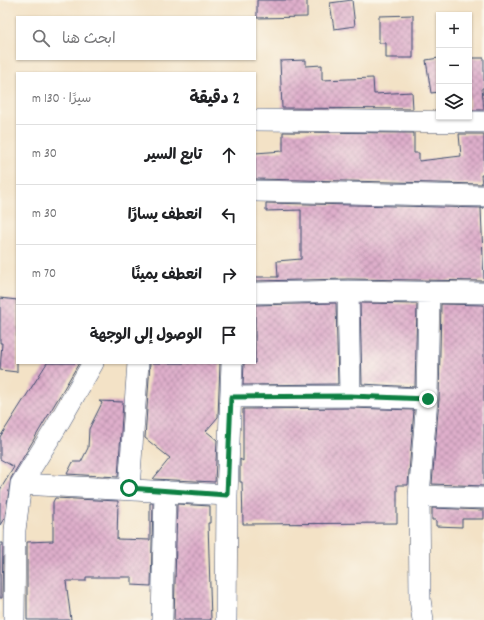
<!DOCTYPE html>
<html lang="ar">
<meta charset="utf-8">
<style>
:root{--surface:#fff;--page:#f6f6f6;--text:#202124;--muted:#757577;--line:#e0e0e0}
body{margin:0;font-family:Dekko,"Playpen Sans Arabic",sans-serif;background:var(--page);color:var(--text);direction:rtl}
.controls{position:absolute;right:12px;top:12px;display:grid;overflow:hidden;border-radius:0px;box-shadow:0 1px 3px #0004}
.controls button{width:36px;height:36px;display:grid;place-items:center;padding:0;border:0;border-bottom:1px solid var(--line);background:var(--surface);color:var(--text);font:20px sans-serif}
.stop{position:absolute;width:12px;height:12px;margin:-9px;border:3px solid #0b8043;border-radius:50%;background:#fff}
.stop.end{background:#0b8043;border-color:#fff;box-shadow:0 1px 4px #0008}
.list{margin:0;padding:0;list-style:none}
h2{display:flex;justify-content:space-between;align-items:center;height:52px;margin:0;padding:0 16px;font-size:17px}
h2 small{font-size:13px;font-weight:400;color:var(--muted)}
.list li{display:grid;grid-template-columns:26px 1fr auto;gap:12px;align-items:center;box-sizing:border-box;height:60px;padding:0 16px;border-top:1px solid var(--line)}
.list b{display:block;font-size:15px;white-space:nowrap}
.list em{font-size:13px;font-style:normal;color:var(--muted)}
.icon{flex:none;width:22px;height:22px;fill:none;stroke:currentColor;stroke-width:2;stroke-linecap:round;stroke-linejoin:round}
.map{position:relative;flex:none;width:484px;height:620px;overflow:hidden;direction:ltr}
.search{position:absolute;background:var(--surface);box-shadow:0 1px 3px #0004;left:16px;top:16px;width:240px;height:44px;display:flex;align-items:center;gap:10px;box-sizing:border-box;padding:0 14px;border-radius:0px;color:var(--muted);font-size:15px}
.panel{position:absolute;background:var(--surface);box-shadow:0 1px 3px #0004;left:16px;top:72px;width:240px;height:292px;border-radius:0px;direction:rtl}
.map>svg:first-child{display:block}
.building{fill:url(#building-cross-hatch)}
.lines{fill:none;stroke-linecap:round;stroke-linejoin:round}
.street-casing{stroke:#3b4a6e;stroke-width:22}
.street{stroke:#fff;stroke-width:21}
.route{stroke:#0b8043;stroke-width:5}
</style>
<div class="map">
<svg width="484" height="620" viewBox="0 0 484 620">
<defs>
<pattern id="building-cross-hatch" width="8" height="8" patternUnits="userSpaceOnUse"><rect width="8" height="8" fill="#dfafcb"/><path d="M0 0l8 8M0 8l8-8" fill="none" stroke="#b48fa8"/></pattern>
</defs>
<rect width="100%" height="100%" fill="#fbf7ec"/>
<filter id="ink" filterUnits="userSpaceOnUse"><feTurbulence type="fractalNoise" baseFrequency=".025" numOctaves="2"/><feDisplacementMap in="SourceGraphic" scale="8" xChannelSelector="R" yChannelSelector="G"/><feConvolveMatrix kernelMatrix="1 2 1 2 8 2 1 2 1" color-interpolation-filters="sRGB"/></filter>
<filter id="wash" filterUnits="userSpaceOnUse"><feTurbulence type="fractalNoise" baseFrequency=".012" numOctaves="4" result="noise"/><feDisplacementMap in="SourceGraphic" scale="16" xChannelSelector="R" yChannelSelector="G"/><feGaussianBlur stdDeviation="0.9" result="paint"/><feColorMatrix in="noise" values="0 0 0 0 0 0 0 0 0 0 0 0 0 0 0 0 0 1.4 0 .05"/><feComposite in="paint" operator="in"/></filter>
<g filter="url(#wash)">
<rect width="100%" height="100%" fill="#f3e2c6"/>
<g id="blocks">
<path class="building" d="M257,0H307V17L257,18Z
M352,0L355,26L334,29L330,3Z
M413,15V58H386V43H379V16Z
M439,58V92L431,93L426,60Z
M469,58H484V88H482L484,110H469Z
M306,60V66L322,65V80L373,78L374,94L412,92L413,109L282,108L280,61Z
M283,132L414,133V153H419V161L461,156L459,134H484V175H481L482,184L255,179V153L283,151Z
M266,203L484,208H481L484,281L348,279L255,281V277H278L277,261L301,259V210L266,211Z
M0,298L17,300V372L0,370L2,343H0Z
M336,303L338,384L243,385L244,363H255V305Z
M360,303L417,304L415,387L362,384Z
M441,304L484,305V486L432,484L439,399Z
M47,363H79L11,478L5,517L0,525V490L14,467L0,459V437Z
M150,363H220L218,417L206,431L217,440L215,482L153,479L170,458L145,438Z
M99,401L123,402L118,477L67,474L73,462H81L88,448L89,429L102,403Z
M350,408L414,410L408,485H397V523L243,524L242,482H240V459L243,461V409Z
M55,498L118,501L117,539L150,540V503H153L151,586L132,585V577H86V581H66L71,620H27V542L53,541V502Z
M177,504L210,506V523H208L211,620H174Z
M432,508L484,510V519H462V527L436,526V520H432Z
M0,543H3L2,598H0Z"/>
</g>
</g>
<g filter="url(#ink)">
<use href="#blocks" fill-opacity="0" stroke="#3b4a6e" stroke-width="1"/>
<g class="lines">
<defs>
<path id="street" d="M255,120L484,122
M255,191L484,196
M348,291L350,396
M255,293L348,291L484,293
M231,397L350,396L427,399
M21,484L227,495
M129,488L138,363
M419,496L484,498
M14,620L15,530L21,484L55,429L93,363
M162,620L165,491
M226,620L227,495L232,363
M423,620L420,599L419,496L427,399L429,293"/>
</defs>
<use href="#street" class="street-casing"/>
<use href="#street" class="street"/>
</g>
</g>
<g class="lines" filter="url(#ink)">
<path class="route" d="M129,488L227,495L231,397L350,396L428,399"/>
</g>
</svg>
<div class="controls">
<button>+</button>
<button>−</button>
<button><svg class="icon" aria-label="layers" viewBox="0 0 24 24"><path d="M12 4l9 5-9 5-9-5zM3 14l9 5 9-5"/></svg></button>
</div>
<div class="stop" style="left:129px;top:488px"></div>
<div class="stop end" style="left:428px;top:399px"></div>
<div class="search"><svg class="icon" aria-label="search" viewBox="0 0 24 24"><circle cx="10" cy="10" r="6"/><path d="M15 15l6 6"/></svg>ابحث هنا</div>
<section class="panel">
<h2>2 دقيقة<small>سيرًا · 130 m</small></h2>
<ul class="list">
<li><svg class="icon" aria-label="ahead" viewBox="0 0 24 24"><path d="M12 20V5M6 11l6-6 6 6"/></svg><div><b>تابع السير</b></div><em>30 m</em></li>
<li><svg class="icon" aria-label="left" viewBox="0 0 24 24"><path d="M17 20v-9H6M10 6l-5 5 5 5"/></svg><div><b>انعطف يسارًا</b></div><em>30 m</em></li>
<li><svg class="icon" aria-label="right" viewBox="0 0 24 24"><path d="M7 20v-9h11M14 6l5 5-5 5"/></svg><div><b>انعطف يمينًا</b></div><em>70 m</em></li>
<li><svg class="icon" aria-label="arrive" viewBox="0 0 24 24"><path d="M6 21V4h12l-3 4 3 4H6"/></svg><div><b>الوصول إلى الوجهة</b></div></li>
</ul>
</section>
</div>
